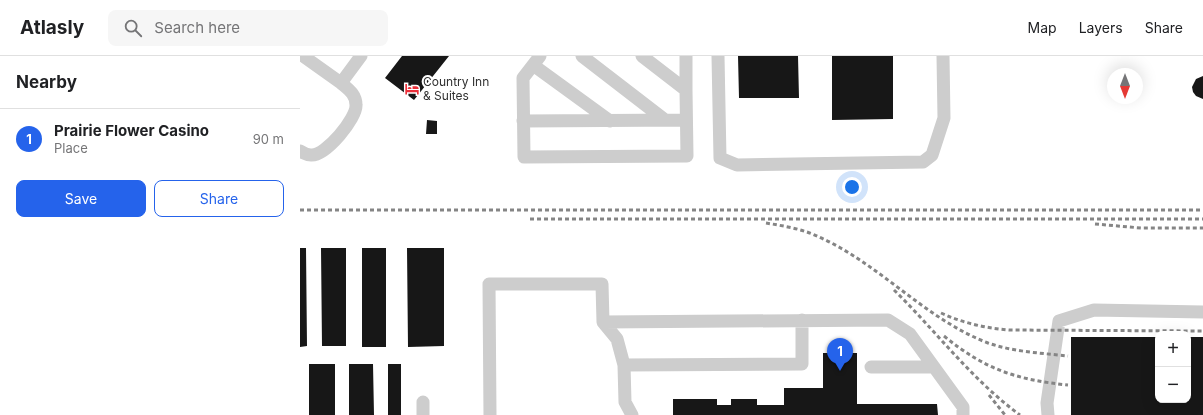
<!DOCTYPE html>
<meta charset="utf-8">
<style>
:root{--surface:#fff;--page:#f6f6f6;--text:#202124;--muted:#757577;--line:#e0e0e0;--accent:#2563eb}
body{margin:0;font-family:Inter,sans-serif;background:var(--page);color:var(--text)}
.controls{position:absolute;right:12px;bottom:12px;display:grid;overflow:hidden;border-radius:8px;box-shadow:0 4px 16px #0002}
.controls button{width:36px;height:36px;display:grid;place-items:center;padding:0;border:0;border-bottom:1px solid var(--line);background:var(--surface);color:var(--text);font:20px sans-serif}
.compass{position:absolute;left:807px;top:12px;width:36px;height:36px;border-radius:50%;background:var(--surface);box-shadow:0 4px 16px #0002;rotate:180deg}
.you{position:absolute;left:552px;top:131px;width:14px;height:14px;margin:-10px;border:3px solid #fff;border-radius:50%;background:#1a73e8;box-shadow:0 0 0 6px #1a73e833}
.badge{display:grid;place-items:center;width:26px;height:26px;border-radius:50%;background:var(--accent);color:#fff;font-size:13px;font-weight:700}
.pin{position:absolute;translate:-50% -33px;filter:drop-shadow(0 1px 2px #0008)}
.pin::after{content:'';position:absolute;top:21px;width:14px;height:12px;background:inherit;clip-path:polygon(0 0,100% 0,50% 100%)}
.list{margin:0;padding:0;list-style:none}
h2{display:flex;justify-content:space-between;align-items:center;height:52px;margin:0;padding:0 16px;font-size:17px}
h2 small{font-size:13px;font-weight:400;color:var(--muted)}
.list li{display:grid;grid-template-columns:26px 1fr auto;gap:12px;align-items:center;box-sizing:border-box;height:60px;padding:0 16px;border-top:1px solid var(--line)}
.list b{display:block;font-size:15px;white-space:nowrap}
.list p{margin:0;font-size:13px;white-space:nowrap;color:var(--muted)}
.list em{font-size:13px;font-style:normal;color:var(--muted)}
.actions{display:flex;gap:8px;padding:12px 16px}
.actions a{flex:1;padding:9px 0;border:1px solid var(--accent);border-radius:8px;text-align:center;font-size:14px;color:var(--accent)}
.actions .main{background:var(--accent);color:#fff}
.icon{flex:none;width:22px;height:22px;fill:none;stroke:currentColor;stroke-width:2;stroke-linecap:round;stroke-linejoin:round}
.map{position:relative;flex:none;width:903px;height:359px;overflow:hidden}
header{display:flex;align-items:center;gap:24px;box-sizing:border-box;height:56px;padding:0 20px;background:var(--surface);border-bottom:1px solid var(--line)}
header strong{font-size:19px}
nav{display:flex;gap:22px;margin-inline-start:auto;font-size:14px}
.search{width:280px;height:36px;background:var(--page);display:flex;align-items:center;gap:10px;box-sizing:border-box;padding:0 14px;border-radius:8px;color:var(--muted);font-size:15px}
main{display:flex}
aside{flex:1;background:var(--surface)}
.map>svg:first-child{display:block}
.building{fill:#171717}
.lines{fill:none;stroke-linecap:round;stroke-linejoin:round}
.minor{stroke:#cdcdcd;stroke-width:13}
.rail{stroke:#858585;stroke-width:3;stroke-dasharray:4 3;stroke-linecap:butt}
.labels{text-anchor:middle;stroke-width:4;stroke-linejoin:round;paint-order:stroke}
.poi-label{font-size:12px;fill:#303030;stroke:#fff;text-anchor:start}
</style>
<header>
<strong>Atlasly</strong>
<div class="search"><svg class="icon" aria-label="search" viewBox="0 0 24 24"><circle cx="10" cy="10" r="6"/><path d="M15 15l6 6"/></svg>Search here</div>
<nav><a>Map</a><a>Layers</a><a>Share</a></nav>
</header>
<main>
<aside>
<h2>Nearby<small></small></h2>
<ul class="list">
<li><span class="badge">1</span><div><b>Prairie Flower Casino</b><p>Place</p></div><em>90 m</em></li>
</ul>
<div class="actions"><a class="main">Save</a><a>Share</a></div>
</aside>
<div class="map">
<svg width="903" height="359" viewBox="0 0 903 359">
<rect width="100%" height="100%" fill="#fff"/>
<path class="building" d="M102,0H149L114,44L85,22Z
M438,0H498L499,42H439Z
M532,0H593V63L532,64Z
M903,20V43L896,40L893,36L892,31L896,23Z
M127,64L137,65V78H126Z
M0,192H6L7,290L0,291Z
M21,192H46V290H22Z
M62,192H86V291H62Z
M107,192H144V290L108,291Z
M771,281H858V344H888V281H903V359H771Z
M523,297H557V348H637L638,359H373V343H417V349H431V343H457V349H484V332H523Z
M9,308H35V359H9Z
M49,308H73L74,359H49Z
M88,308H101V359H88Z"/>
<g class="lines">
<path class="minor" d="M3,0L41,27L61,0
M240,0L223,22L224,101L387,100L386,34
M282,0L365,64
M342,0L386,34V0
M418,0L420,102L437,109L623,106L632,99L644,62L643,0
M233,9L310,65
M223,65L386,64
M0,95C3,97 8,99 11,99C26,100 57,62 56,49C56,38 48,33 41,27
M303,266L317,283L324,309L325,346L332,359
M324,309L502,308V264
M571,311H634
M123,346V359
M190,359L189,228H302L303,266L588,264L610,278L663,351V359
M748,359L747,347L759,265L794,254L903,256"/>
<path class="rail" d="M0,154H903
M230,163H903
M466,167C484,170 503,173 519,181C580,208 625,263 688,287C714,296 741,297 768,300
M795,168L841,172H903
M594,234C636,275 672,324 720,359
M641,257C663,267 685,272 709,274L903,275
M644,280C684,313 717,324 768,329
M689,339L705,359"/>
</g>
<defs>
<symbol id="hotel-bare" viewBox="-9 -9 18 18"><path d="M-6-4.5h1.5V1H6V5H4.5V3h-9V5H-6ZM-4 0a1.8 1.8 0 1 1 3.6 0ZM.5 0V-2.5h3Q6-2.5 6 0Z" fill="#eb2f39" stroke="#fff" stroke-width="2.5" paint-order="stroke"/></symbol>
</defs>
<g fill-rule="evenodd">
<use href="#hotel-bare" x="102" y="23" width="20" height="20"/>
</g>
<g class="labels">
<g class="poi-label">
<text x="123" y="30">Country Inn<tspan x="123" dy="14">&amp; Suites</tspan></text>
</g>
</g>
</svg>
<div class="controls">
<button>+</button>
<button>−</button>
</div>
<svg class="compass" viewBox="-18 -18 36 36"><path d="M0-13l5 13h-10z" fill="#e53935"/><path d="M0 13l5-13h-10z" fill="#757577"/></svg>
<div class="you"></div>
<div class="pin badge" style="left:540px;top:315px">1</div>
</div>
</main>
